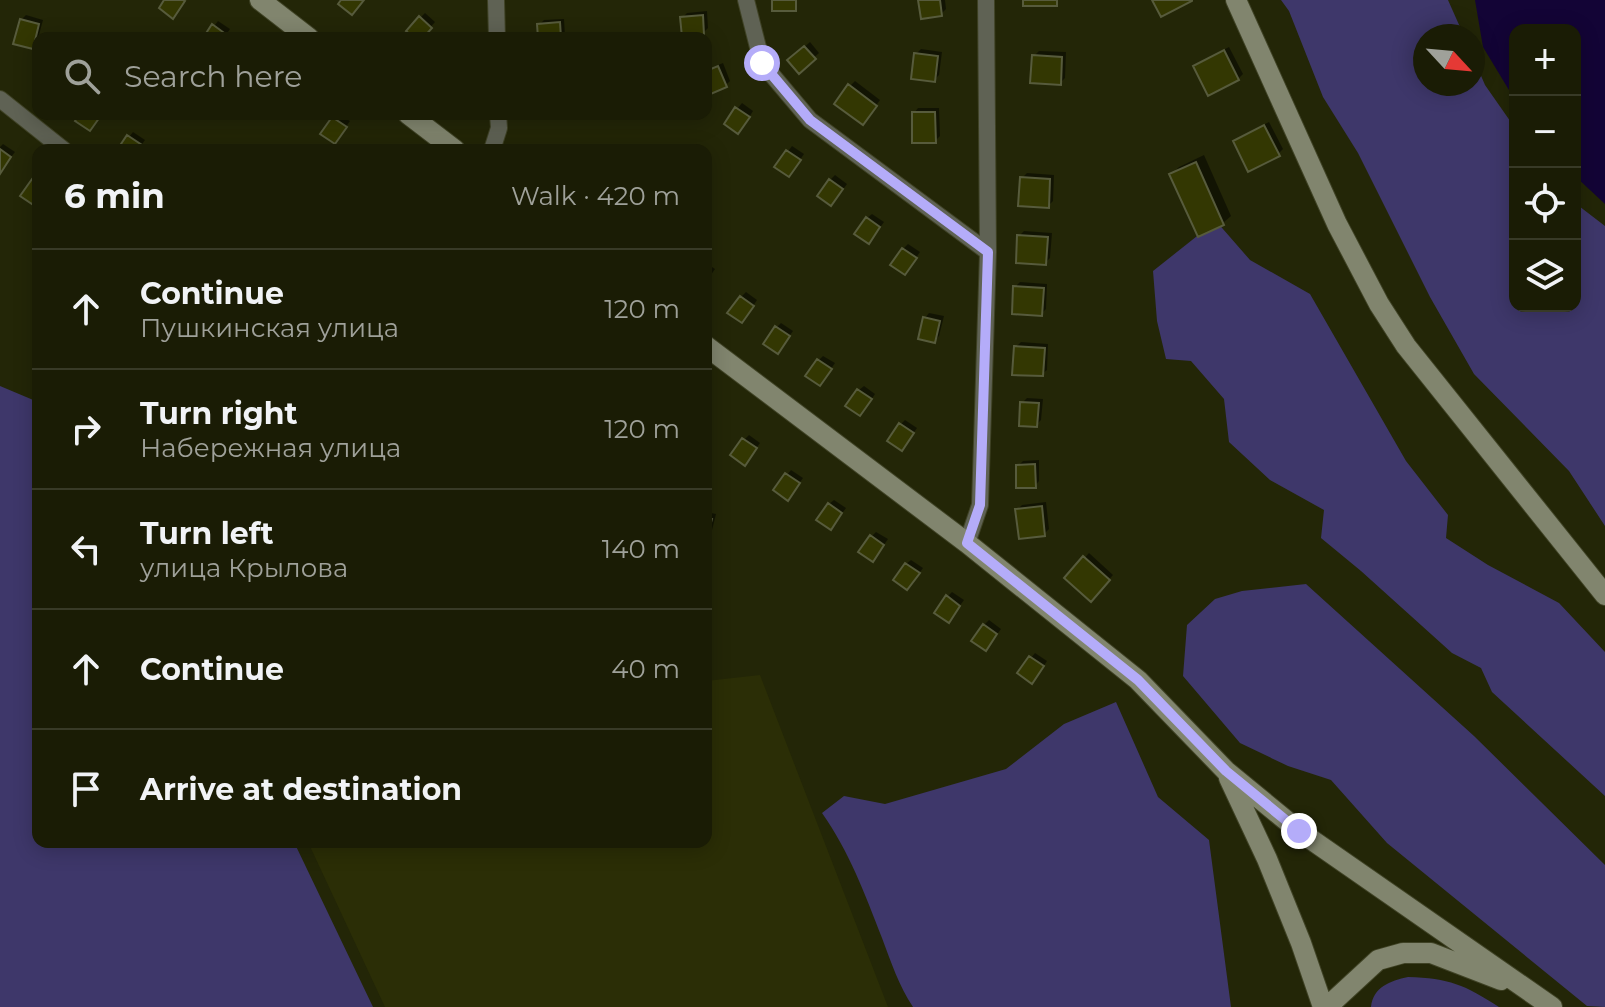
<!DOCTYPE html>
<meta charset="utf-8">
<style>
:root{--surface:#1a1c05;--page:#272913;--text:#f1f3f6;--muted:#9fa19a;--line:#383a27}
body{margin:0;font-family:Montserrat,sans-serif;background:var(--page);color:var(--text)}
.controls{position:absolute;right:24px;top:24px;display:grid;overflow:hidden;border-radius:16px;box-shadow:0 4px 20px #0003}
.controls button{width:72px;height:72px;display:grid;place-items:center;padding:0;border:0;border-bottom:2px solid var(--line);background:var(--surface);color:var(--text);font:40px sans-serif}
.compass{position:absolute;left:1413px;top:24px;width:72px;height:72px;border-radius:50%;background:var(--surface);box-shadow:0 4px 20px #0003;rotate:116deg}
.stop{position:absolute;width:24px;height:24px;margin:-18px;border:6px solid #b4acf9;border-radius:50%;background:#fff}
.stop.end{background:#b4acf9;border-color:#fff;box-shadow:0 2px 8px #0008}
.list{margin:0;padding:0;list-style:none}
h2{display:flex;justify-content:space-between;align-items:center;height:104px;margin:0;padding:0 32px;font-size:34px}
h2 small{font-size:26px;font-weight:400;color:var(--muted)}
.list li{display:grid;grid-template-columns:52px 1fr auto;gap:24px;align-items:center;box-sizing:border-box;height:120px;padding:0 32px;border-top:2px solid var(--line)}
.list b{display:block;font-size:30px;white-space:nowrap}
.list p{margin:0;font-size:26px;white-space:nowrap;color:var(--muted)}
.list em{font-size:26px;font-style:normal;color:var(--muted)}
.icon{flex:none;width:44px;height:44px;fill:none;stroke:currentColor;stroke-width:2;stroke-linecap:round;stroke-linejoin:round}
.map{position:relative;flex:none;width:1605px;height:1007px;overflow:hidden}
.search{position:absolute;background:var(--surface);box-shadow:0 4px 20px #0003;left:32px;top:32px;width:680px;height:88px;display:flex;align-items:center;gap:20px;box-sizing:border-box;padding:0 28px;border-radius:16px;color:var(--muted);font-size:30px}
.panel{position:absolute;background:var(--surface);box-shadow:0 4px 20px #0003;left:32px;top:144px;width:680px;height:704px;border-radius:16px}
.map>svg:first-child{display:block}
.built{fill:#2b2e06}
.green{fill:#3e376a}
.water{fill:#130436}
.shadow{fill:#0007}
.building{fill:#333702;stroke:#575b3c;stroke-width:2}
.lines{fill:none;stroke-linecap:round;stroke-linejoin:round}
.street-casing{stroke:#3f4225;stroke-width:18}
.secondary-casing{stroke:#3f4225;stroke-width:22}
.street{stroke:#5f6254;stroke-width:16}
.secondary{stroke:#81856e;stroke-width:20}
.route{stroke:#b4acf9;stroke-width:10}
</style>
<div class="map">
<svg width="1605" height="1007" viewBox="0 0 1605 1007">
<rect width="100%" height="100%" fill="#232607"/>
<path class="built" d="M760,675L888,1007H385L308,842H706V681Z"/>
<path class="green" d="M1281,0H1448L1464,36H1425V84H1473V57L1485,85L1515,128V306H1575V203L1605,226V526L1569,471L1474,374L1430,297L1358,153L1323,97L1289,11Z
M1216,221L1250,260L1310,294L1406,461L1448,515L1446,538L1488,565L1559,603L1605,652V796L1492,692L1481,668L1452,653L1361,571L1321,538L1324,510L1270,480L1229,442L1224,399L1191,361L1166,359L1157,321L1153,271Z
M0,386L38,402V842H294L373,1007H0Z
M1306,584L1474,736L1605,865V1007L1587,1006L1387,843L1331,780L1288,766L1240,743L1183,676L1187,625L1215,599L1242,591Z
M1116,702L1158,797L1209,840L1231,1007H913C899,986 891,962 882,938C865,894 849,851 822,813L844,796L885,804L1006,769L1064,724Z
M1408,977C1449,978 1465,985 1499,1007H1371C1373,987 1390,981 1408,977Z"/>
<path class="water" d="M1475,0H1605V204L1575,176V30H1515V100L1483,47Z"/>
<path class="shadow" d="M920,0H945L946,9L941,14Z
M707,11L708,28L703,33L682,18L687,13Z
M425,13L435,22L421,38H418L420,18Z
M26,15L43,20L37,42L32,47L21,20Z
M564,19L565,36L563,38H540L539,25L544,20Z
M218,21L230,29L224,38H205Z
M810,42L819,53L799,71L790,60Z
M1229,47L1243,74L1238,79L1195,66L1200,62Z
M921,49L942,52L939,75L934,80L916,54Z
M1039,51L1066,52L1065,78L1060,83L1034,56Z
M723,63L730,81L726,85L706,93V70Z
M855,81L880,100L867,118L850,86Z
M742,103L753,111L743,127L726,123Z
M918,108H939L940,136L935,141L914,113Z
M338,114L350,121L339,137L323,133Z
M1269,122L1283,149L1278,154L1236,142L1240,137Z
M133,132L145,140L138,150H119Z
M3,144L15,152L0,171V147Z
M375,144L384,150H369Z
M792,146L804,154L793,170L777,166Z
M1204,155L1231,216L1223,223L1172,174L1179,167Z
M1027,173L1054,175L1053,201L1048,206L1022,178Z
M835,175L847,184L836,199L830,180Z
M872,214L884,222L873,237L867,218Z
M1024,231L1052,233L1050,258L1045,263L1019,236Z
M908,244L920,252L909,268L903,249Z
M706,263L715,269L706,282Z
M1020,282L1047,284L1046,309L1041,314L1015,287Z
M746,292L757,300L747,315L741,297Z
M929,313L944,316L939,336L935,340L925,318Z
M781,323L793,331L782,346L776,328Z
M1021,342L1048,344L1047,370L1042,374L1016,347Z
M823,356L835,363L824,379L819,360Z
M864,386L875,394L865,409L859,390Z
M1027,398L1043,399L1041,420L1036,425L1022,403Z
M905,420L917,428L906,443L900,425Z
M749,435L760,443L749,458L744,440Z
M1039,460V481L1035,486L1018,466L1023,461Z
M791,470L803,478L792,493L787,475Z
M834,500L846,508L835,523L829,504Z
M1046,502L1049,529L1044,534L1017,510L1022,505Z
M706,512L716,514L711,534L706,538Z
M876,532L888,539L877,555L872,536Z
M1089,553L1113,575L1091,599L1067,578Z
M911,560L923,568L912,583L906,564Z
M706,576L712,577L706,603Z
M952,592L964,600L953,615L947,597Z
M989,620L1001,629L990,644L984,625Z
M1035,653L1047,661L1037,676L1031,658Z"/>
<path class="building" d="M164,0H183L185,1L173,19L159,8Z
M341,0H364L352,15L338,4Z
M772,0H796V11H772Z
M918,0H940L942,16L921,19Z
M1023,0H1057V6H1023Z
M1152,0H1192V1L1161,17Z
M703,15L704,35L682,37L680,17Z
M419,16L432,28L423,38H415L406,31Z
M20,19L39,24L33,49L13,44Z
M560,22L561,38H538L537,24Z
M212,24L227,35L224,38H203Z
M804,46L816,59L799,74L787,60Z
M1224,50L1239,80L1208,96L1193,66Z
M914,53L938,56L935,82L911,79Z
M1032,55L1062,57L1061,85L1030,83Z
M718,66L727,87L706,96V71Z
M848,84L877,106L863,125L834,104Z
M735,107L750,117L738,134L724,124Z
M912,112H935L936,143H912Z
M80,114H102L90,131L75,121Z
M332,117L347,127L335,144L320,134Z
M1264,125L1280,156L1248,172L1233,141Z
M127,135L142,145L138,150H117Z
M0,149L11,157L0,174Z
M786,150L801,160L789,177L774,167Z
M1196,162L1224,225L1198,237L1169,174Z
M1020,177L1050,179L1049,208L1018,206Z
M32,179L38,183V201L35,206L20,196Z
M829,179L843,189L831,206L817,196Z
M866,217L880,227L869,244L854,234Z
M1017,235L1048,237L1046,265L1016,263Z
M902,248L917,258L905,275L890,265Z
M1013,286L1044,288L1042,316L1012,314Z
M740,296L754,306L742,323L727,313Z
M923,317L940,321L935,343L918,339Z
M775,326L790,336L778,354L763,344Z
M1014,346L1045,348L1043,376L1012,375Z
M817,359L832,369L820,386L805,376Z
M857,389L872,399L860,416L845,406Z
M1020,402L1039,403L1037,427L1019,426Z
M899,423L914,433L902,451L887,441Z
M742,438L757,448L745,466L730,455Z
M1035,464L1036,488H1016V465Z
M785,473L800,483L788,501L773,490Z
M828,503L842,513L831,530L816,520Z
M1042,506L1045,536L1019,539L1015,509Z
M706,517L712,519L706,541Z
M870,535L884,545L873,562L858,552Z
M1083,556L1110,580L1091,602L1064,578Z
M905,563L920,573L907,590L893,580Z
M946,595L960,606L949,623L934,613Z
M983,624L997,634L986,651L971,641Z
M1029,656L1044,666L1032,684L1017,673Z"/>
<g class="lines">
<defs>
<path id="street" d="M496,0L497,38
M746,0L762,63L810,120L988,252
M0,99L64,150
M492,150L499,128L498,114
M967,543L980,505L988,252L986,0"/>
<path id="secondary" d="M260,0L309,38
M1236,0L1337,224L1379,304L1406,346L1605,595
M408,114L455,150
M706,346L967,543L1138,680L1226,771L1299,831L1552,1007
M1229,778L1267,859L1301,943L1323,1007
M1327,1007L1378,960L1403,953H1431L1501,980"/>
</defs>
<use href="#street" class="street-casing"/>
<use href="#secondary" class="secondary-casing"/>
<use href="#street" class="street"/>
<use href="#secondary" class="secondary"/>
</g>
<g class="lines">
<path class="route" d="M762,63L810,120L988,252L980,505L967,543L1138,680L1226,771L1299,831"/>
</g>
</svg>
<div class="controls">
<button>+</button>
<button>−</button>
<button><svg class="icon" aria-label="locate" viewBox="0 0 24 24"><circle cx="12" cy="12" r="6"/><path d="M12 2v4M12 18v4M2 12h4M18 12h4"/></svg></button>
<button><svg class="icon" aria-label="layers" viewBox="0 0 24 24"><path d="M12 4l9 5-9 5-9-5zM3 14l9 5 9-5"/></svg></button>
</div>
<svg class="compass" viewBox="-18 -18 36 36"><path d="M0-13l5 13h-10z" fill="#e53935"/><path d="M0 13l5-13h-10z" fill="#9fa19a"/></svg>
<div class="stop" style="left:762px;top:63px"></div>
<div class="stop end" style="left:1299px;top:831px"></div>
<div class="search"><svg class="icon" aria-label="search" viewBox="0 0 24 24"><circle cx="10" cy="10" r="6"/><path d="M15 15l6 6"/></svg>Search here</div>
<section class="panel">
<h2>6 min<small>Walk · 420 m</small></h2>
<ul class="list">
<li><svg class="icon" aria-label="ahead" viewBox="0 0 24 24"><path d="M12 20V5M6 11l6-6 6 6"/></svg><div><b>Continue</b><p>Пушкинская улица</p></div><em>120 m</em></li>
<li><svg class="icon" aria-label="right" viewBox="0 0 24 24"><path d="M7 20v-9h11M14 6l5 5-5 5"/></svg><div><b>Turn right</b><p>Набережная улица</p></div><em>120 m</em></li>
<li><svg class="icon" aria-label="left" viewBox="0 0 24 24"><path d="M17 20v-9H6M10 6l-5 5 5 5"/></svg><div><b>Turn left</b><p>улица Крылова</p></div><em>140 m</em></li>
<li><svg class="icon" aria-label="ahead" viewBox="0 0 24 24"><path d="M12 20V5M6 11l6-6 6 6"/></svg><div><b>Continue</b></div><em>40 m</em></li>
<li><svg class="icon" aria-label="arrive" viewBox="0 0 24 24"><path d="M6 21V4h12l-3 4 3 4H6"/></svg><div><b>Arrive at destination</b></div></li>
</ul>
</section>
</div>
